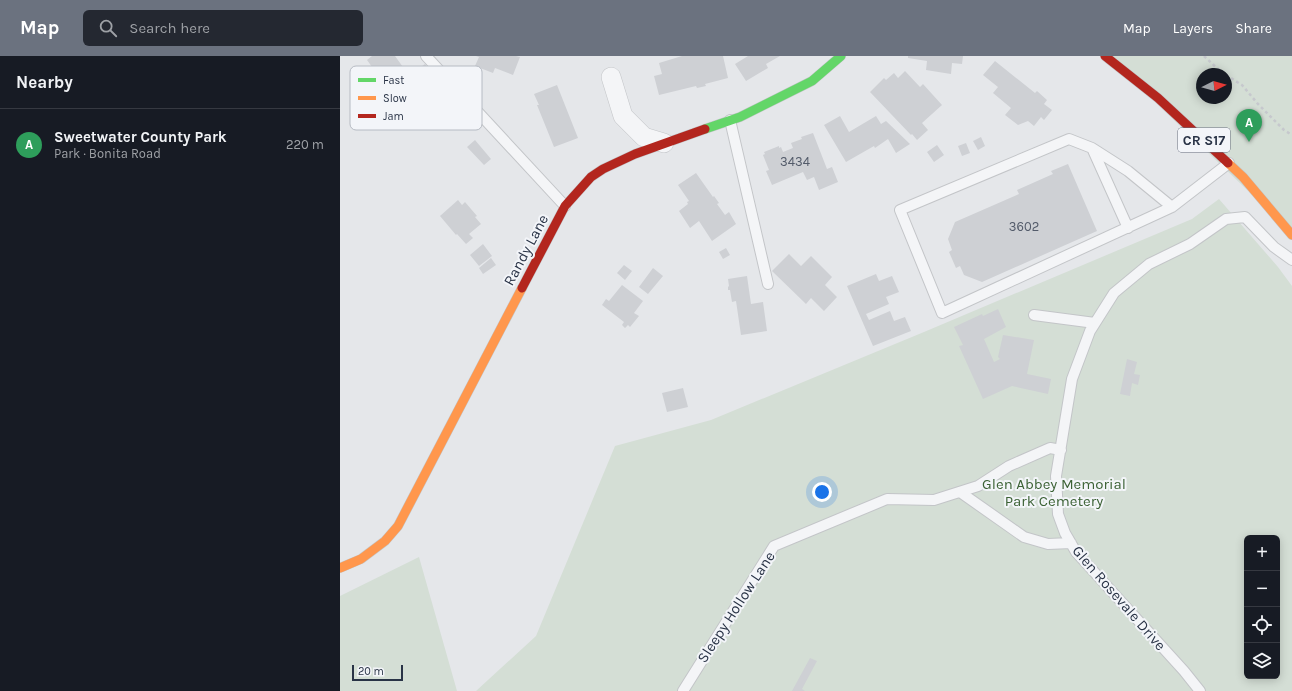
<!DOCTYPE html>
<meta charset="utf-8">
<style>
:root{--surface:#171b24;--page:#242831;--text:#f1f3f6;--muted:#9ea1a6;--line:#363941;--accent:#6b727f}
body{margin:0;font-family:Karla,sans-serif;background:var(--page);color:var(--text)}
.controls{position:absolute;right:12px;bottom:12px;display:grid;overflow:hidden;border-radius:6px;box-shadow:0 2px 10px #0003}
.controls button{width:36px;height:36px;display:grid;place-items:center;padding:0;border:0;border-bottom:1px solid var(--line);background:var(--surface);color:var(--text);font:20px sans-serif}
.compass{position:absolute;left:856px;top:12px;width:36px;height:36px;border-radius:50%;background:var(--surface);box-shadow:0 2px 10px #0003;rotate:84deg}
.scale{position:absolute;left:12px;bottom:10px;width:51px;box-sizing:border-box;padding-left:4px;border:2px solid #293346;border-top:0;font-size:11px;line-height:14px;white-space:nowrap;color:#293346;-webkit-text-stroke:3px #f3f5f9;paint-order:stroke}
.you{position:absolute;left:482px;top:436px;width:14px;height:14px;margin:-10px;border:3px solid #fff;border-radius:50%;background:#1a73e8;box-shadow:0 0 0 6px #1a73e833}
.badge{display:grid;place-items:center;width:26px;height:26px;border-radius:50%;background:var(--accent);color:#fff;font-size:13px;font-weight:700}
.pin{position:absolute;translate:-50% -33px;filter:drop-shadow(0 1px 2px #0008)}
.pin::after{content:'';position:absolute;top:21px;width:14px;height:12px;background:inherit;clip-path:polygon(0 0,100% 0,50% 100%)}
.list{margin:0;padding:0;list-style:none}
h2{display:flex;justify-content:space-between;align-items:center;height:52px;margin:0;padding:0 16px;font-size:17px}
h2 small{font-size:13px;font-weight:400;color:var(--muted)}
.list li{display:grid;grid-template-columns:26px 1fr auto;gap:12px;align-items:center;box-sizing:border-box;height:72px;padding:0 16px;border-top:1px solid var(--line)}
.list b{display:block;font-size:15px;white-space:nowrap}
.list p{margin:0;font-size:13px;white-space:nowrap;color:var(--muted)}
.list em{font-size:13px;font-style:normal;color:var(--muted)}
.icon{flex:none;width:22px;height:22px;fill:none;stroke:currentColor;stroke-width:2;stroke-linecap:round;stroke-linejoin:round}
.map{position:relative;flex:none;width:952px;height:635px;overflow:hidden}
header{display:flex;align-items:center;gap:24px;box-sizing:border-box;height:56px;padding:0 20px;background:var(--accent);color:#fff}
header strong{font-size:19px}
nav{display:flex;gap:22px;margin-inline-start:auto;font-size:14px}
.search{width:280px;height:36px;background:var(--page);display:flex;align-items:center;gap:10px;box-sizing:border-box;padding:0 14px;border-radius:6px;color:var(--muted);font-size:15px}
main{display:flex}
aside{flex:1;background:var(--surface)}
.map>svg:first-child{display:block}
.green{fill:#d4ded5;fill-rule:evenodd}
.building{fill:#ced0d4}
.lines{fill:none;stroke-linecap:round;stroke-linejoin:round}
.lane-casing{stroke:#c3c5c8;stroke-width:12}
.street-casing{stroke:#c3c5c8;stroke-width:20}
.fast-casing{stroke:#c3c5c8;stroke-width:10}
.slow-casing{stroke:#c3c5c8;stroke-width:10}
.jam-casing{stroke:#c3c5c8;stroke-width:10}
.path{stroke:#c6c8cd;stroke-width:2.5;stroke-dasharray:3 3;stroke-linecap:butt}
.lane{stroke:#f4f5f7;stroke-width:10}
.street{stroke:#f4f5f7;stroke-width:19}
.fast{stroke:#63d668;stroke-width:9}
.slow{stroke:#ff974d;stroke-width:9}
.jam{stroke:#b3261e;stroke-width:9}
.labels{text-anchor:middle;stroke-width:4;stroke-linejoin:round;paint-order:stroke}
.number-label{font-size:13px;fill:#535b6a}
.shield{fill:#f3f5f9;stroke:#666d7c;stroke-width:1}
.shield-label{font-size:14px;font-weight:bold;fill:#293346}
.street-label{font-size:15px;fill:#293346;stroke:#f3f5f9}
.park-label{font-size:15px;fill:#3c6235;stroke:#f3f5f9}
.key{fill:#f3f5f9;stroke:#b6bbc3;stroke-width:1}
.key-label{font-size:11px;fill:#293346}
</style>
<header>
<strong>Map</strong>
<div class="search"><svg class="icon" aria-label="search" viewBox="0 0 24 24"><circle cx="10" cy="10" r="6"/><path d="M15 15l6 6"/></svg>Search here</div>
<nav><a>Map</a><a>Layers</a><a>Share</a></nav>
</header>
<main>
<aside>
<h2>Nearby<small></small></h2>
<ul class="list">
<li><span class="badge" style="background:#2e9e5b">A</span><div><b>Sweetwater County Park</b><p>Park · Bonita Road</p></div><em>220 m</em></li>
</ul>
</aside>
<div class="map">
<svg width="952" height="635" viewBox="0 0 952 635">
<rect width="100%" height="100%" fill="#e5e7ea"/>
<path class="green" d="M767,0H952V177ZM862,18H886V42H862Z
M879,143L938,211L952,230V635H136L196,580L275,390L371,364L584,276L852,163ZM907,482H937V620H907Z
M79,501L117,635H0V540Z"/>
<path class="building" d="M32,0H55L68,18L48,33L27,4Z
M136,0H176L180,1L173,19L155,12L153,17L135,10L139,1Z
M342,0H383L388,22L365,28L366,30L357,32L356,30L319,39L314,20L322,18L319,7Z
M408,0H440L426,8L428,12L406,25L395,8Z
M568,0H623L622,8L612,7L611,18L586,14L587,5L568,2Z
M655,5L695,37L697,35L707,44L704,48L712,54L704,64L701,61L694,70L688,65L678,69L665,59L671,52L653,37L658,31L643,19Z
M85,8L114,46L75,72L57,47L63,42L55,30Z
M565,15L580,31L583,28L602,49L582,67L588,74L577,84L572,78L571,79L530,36L544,22L546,24L554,17L558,22Z
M217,29L238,82L214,91L197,49H199L194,38Z
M500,60L509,76L536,60L541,68L546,65L570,88L556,97L548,83L535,92L534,90L506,106L484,69Z
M473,77L487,113L492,111L498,126L479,134L474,121L467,124L463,116L432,129L426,115L429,114L423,99L425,98L424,96L439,90V92L441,91L443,96L453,92L451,87L462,83L461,81Z
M641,81L645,90L638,94L633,85Z
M135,84L151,103L144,109L127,91Z
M626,87L630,97L622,100L618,90Z
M597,89L604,99L594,106L587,96Z
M728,108L757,175L642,226L624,219L620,210L616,212L609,196L612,194L608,183L615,166L679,138L677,134L713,118L711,115Z
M356,117L373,141L374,140L379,147L377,148L385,159L389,156L396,168L372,185L359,165L350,172L339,155L348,148L347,146L349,145L338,129Z
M118,144L122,149L125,146L137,160L135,161L141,168L129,178L133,182L126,188L117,178L116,179L100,160Z
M143,188L152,200L139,210L130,199Z
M386,192L390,199L383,203L379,196Z
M449,198L461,210L471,200L492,221L485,229L497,241L484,255L471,242L466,248L432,215Z
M151,202L156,209L143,218L139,212Z
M284,209L292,215L285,224L277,217Z
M313,212L323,220L308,238L299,231Z
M536,218L539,225L552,220L559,236L546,241L549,248L526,258L529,264L550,255L554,265L565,261L571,275L533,290L507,230Z
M407,220L411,248L423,246L427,275L401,279L396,245L392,246L390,234H388V231L389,230L388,223Z
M282,229L303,245L294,257L299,260L290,271L288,269L285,272L282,269L284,266L262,249L266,243L269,245Z
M658,253L666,271L644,283L654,306L660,303L658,301L663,279L694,284L687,318L711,323L708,338L672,330L643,343L619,290L623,289L614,271L642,258L643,260Z
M787,303L797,306L794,318L800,319L798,329L792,327L790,340L780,338Z
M343,332L348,351L327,356L322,337Z
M470,602L477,605L462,633L465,635H452Z"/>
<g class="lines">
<defs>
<path id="lane" d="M86,0L225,150
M390,64L428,228
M752,92L788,172
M832,151L788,115L752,92L729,83L560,154L602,257L832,151L889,107
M694,259L755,267
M620,436L684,481L708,488L731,487
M343,635L434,490L547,443L594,444L638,430L669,410L710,392L721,394
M860,635L844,615L736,496L725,477L718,458L716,420L732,323L750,275L774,237L809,208L850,188L886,163L905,161L934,191L952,204"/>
<path id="street" d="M271,21L283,60L304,81L324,87"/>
<path id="fast" d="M365,73L400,61L472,25L501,0"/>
<path id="slow" d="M888,107L903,121L952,179
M0,512L21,503L45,485L58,470L182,232"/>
<path id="jam" d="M765,0L818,42L888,107
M182,232L225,150L251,121L263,113L295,98L365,73"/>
</defs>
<use href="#lane" class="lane-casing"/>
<use href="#street" class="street-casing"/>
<use href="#fast" class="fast-casing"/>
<use href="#slow" class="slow-casing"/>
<use href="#jam" class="jam-casing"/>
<path class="path" d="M864,0L879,14L884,18
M886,19L902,29L918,48L944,74L952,79"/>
<use href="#lane" class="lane"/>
<use href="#street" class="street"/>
<use href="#fast" class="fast"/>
<use href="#slow" class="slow"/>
<use href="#jam" class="jam"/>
</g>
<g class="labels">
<g class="number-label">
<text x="455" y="110">3434</text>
<text x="684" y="175">3602</text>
</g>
<rect class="shield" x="838" y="72" width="52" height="24" rx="3"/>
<g class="shield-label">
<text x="864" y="89">CR S17</text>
</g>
<g class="street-label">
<text transform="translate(186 194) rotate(-62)" y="5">Randy Lane</text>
<text transform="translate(779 542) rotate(49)" y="5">Glen Rosevale Drive</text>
<text transform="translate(396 551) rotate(-57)" y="5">Sleepy Hollow Lane</text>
</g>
<g class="park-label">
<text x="714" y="433">Glen Abbey Memorial<tspan x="714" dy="17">Park Cemetery</tspan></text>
</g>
</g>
<rect x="10" y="10" width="132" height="64" rx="6" class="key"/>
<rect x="18" y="22" width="18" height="4" fill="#63d668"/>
<rect x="18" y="40" width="18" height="4" fill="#ff974d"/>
<rect x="18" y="58" width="18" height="4" fill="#b3261e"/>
<g class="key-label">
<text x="43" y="28">Fast</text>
<text x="43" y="46">Slow</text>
<text x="43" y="64">Jam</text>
</g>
</svg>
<div class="controls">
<button>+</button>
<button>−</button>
<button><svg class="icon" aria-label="locate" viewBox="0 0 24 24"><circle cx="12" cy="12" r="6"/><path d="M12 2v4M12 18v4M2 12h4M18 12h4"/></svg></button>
<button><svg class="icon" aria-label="layers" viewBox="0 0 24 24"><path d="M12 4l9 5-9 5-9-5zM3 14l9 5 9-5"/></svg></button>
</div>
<svg class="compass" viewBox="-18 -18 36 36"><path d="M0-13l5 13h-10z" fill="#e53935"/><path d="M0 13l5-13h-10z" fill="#9ea1a6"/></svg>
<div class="scale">20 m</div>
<div class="you"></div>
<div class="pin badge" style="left:909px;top:86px;background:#2e9e5b">A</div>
</div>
</main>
